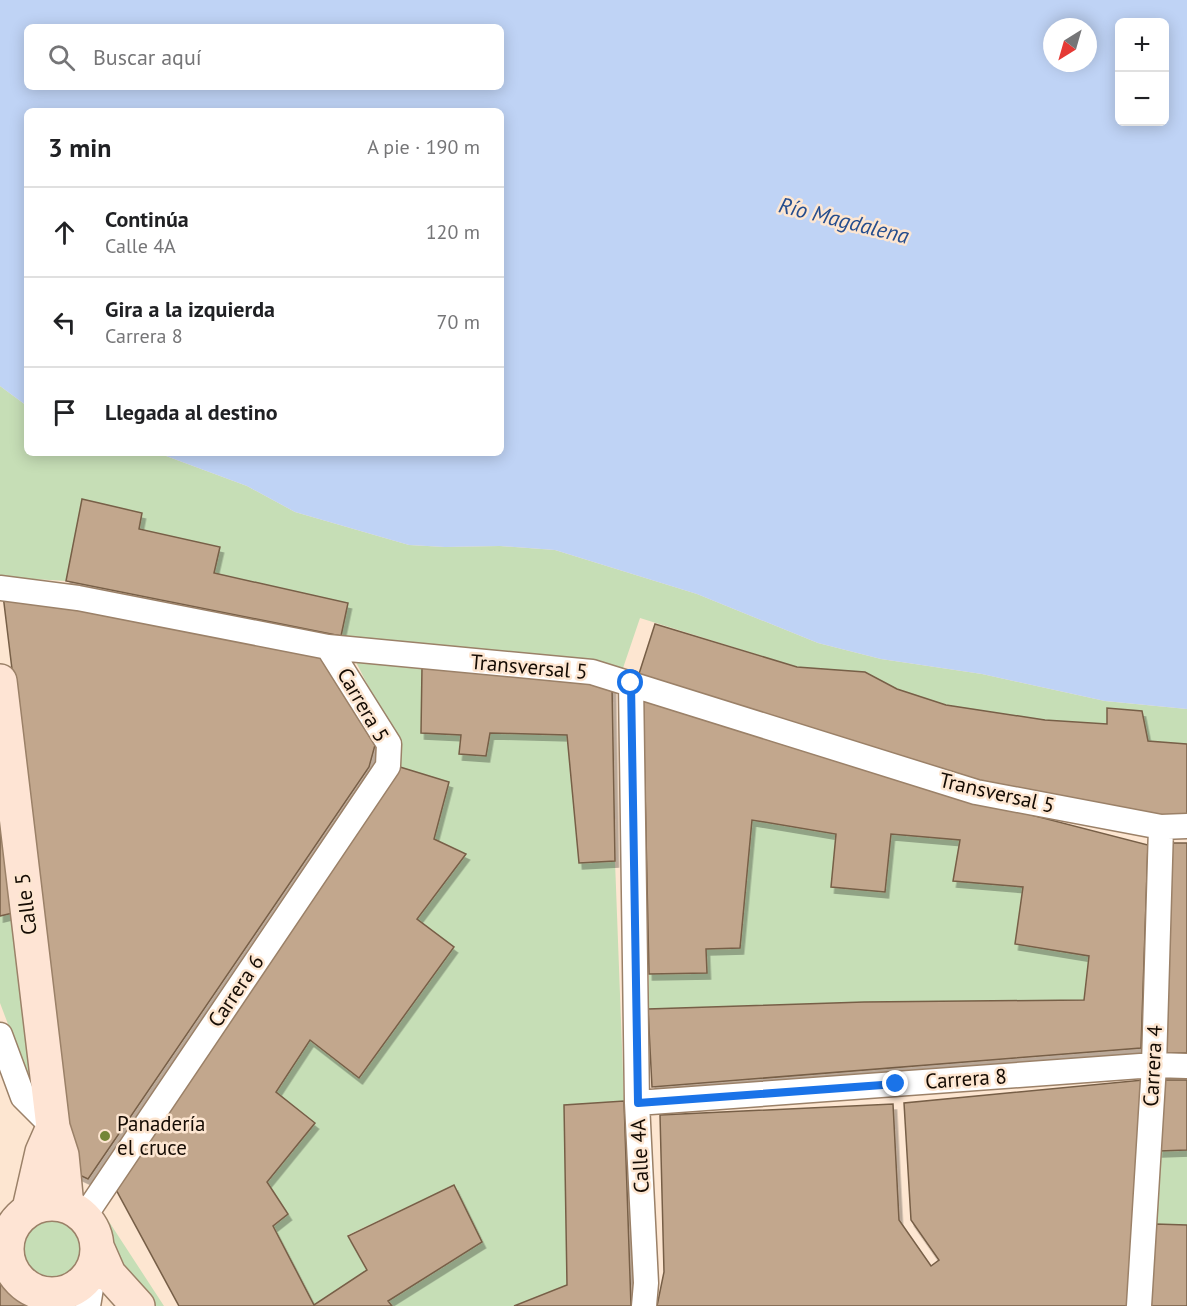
<!DOCTYPE html>
<html lang="es">
<meta charset="utf-8">
<style>
:root{--surface:#fff;--page:#f2f2f2;--text:#202124;--muted:#757577;--line:#e0e0e0}
body{margin:0;font-family:"PT Sans",sans-serif;background:var(--page);color:var(--text)}
.controls{position:absolute;right:18px;top:18px;display:grid;overflow:hidden;border-radius:9px;box-shadow:0 3px 15px #0003}
.controls button{width:54px;height:54px;display:grid;place-items:center;padding:0;border:0;border-bottom:2px solid var(--line);background:var(--surface);color:var(--text);font:30px sans-serif}
.compass{position:absolute;left:1043px;top:18px;width:54px;height:54px;border-radius:50%;background:var(--surface);box-shadow:0 3px 15px #0003;rotate:217deg}
.stop{position:absolute;width:18px;height:18px;margin:-14px;border:4px solid #1a73e8;border-radius:50%;background:#fff}
.stop.end{background:#1a73e8;border-color:#fff;box-shadow:0 2px 6px #0008}
.list{margin:0;padding:0;list-style:none}
h2{display:flex;justify-content:space-between;align-items:center;height:78px;margin:0;padding:0 24px;font-size:26px}
h2 small{font-size:20px;font-weight:400;color:var(--muted)}
.list li{display:grid;grid-template-columns:39px 1fr auto;gap:18px;align-items:center;box-sizing:border-box;height:90px;padding:0 24px;border-top:2px solid var(--line)}
.list b{display:block;font-size:22px;white-space:nowrap}
.list p{margin:0;font-size:20px;white-space:nowrap;color:var(--muted)}
.list em{font-size:20px;font-style:normal;color:var(--muted)}
.icon{flex:none;width:33px;height:33px;fill:none;stroke:currentColor;stroke-width:2;stroke-linecap:round;stroke-linejoin:round}
.map{position:relative;flex:none;width:1187px;height:1306px;overflow:hidden}
.search{position:absolute;background:var(--surface);box-shadow:0 3px 15px #0003;left:24px;top:24px;width:480px;height:66px;display:flex;align-items:center;gap:15px;box-sizing:border-box;padding:0 21px;border-radius:9px;color:var(--muted);font-size:22px}
.panel{position:absolute;background:var(--surface);box-shadow:0 3px 15px #0003;left:24px;top:108px;width:480px;height:348px;border-radius:9px}
.map>svg:first-child{display:block}
.green{fill:#c6deb6}
.water{fill:#bfd3f5;fill-rule:evenodd}
.building{fill:#c2a78d;stroke:#775f47;stroke-width:1.5;filter:url(#shadow)}
.lines{fill:none;stroke-linecap:round;stroke-linejoin:round}
.street-casing{stroke:#9b8168;stroke-width:27}
.secondary-casing{stroke:#9b8168;stroke-width:36}
.street{stroke:#fff;stroke-width:24}
.secondary{stroke:#fee4d4;stroke-width:33}
.route{stroke:#1a73e8;stroke-width:8}
.poi-dot{fill:#738637;stroke:#fde6d1;stroke-width:2}
.labels{text-anchor:middle;stroke-width:5;stroke-linejoin:round;paint-order:stroke}
.street-label{font-size:21px;fill:#140b03;stroke:#fde6d1}
.poi-label{font-size:21px;fill:#140b03;stroke:#fde6d1;text-anchor:start}
.water-label{font-size:22px;font-style:italic;fill:#254d8d;stroke:#fde6d1}
</style>
<div class="map">
<svg width="1187" height="1306" viewBox="0 0 1187 1306">
<defs>
<filter id="shadow"><feDropShadow dx="3.5" dy="6" stdDeviation="0" flood-color="#0004"/></filter>
</defs>
<rect width="100%" height="100%" fill="#fde6d1"/>
<path class="green" d="M0,386L27,406V453H158L247,486L295,512L409,545L445,547L500,546L555,550L697,594L818,643L881,659L982,674L1105,701L1187,709V744L1148,741L1142,711L1107,708V724L1045,720L946,705L897,689L865,672L797,667L640,618L622,671L341,636L348,603L214,573L220,547L139,529L142,513L83,500L66,581L0,577Z
M356,662L422,667L421,733L461,735L459,754L486,756L490,733L567,735L579,863L615,861L624,1101L564,1105L567,1285L514,1306H392L388,1301L482,1242L454,1185L348,1235L367,1270L314,1305L273,1226L287,1214L267,1182L276,1092L310,1040L359,1078L454,947L417,919L466,854L434,839L449,782L400,767L393,736Z
M752,820L836,834L832,887L885,892L891,834L960,840L953,881L1023,887L1015,944L1089,956L1084,1000L864,1002L648,1009L649,974L707,973L706,949L740,947Z
M17,912L39,1106L0,1003V916Z
M1187,1150V1225L1155,1224L1159,1151Z
M104,1214L164,1306H151L111,1267L94,1219Z
M23 1249a31 31 0 1 1 62 0a31 31 0 1 1-62 0Z"/>
<path class="water" d="M0,0H1187V709L1105,701L982,674L881,659L818,643L697,594L555,550L500,546L445,547L409,545L295,512L247,486L158,453H501V111H27V406L0,386ZM1120,22H1164V122H1120ZM27,27H501V87H27ZM1052,27H1088V63H1052Z"/>
<path class="building" d="M82,499L142,513L139,529L220,547L214,573L348,603L341,636L66,581Z
M3,595L319,655L375,745L369,767L88,1179L73,1172Z
M655,624L797,667L865,672L897,689L946,705L1045,720L1107,724V708L1142,711L1148,741L1187,744V816L1162,817L976,785L637,680Z
M422,667L612,685L615,861L579,863L567,735L490,733L486,756L459,754L461,735L421,733Z
M643,697L942,792L1148,845L1141,1048L652,1087L648,1009L864,1002L1084,1000L1089,956L1015,944L1023,887L953,881L960,840L891,834L885,892L831,887L836,834L752,820L740,948L706,949L707,973L649,974Z
M400,767L449,782L434,839L466,854L417,919L454,947L359,1078L310,1040L276,1092L315,1123L267,1182L288,1214L273,1226L314,1305L367,1270L348,1236L454,1185L482,1242L388,1301L392,1306H179L113,1184Z
M0,797L17,912L0,916Z
M1172,843H1187V1053H1166Z
M1143,1080L1128,1306H657L664,1272L660,1115L893,1104L899,1220L931,1266L939,1260L911,1220L904,1103Z
M1165,1080H1187V1150L1159,1151Z
M624,1101L631,1306H514L567,1285L564,1105Z
M1155,1224L1187,1225V1306H1149Z
M0,1283L29,1306H0Z"/>
<g class="lines">
<defs>
<path id="street" d="M0,588L78,598L328,647L592,672L976,792L1161,827L1187,826
M631,683L637,1103L646,1283L644,1306
M0,1035L23,1097L53,1127
M637,1103L1154,1065L1187,1066
M84,1217L388,766L389,744L328,647
M0,1228L11,1227
M88,1306L95,1264
M1139,1306L1154,1065L1161,827"/>
<path id="secondary" d="M0,681L53,1127L62,1155L67,1206
M7 1249a45 45 0 1 1 90 0a45 45 0 1 1-90 0Z
M29,1209L42,1152L53,1127
M98,1249L109,1274L138,1306"/>
</defs>
<use href="#street" class="street-casing"/>
<use href="#secondary" class="secondary-casing"/>
<use href="#street" class="street"/>
<use href="#secondary" class="secondary"/>
</g>
<g class="lines">
<path class="route" d="M631,683L638,1103L896,1084"/>
</g>
<circle class="poi-dot" cx="105" cy="1136" r="6"/>
<g class="labels">
<g class="street-label">
<text transform="translate(529 667) rotate(5)" y="7">Transversal 5</text>
<text transform="translate(363 705) rotate(60)" y="7">Carrera 5</text>
<text transform="translate(997 793) rotate(13)" y="7">Transversal 5</text>
<text transform="translate(26 904) rotate(-97)" y="7">Calle 5</text>
<text transform="translate(236 991) rotate(-56)" y="7">Carrera 6</text>
<text transform="translate(1153 1066) rotate(-87)" y="7">Carrera 4</text>
<text transform="translate(966 1079) rotate(-4)" y="7">Carrera 8</text>
<text transform="translate(640 1156) rotate(-93)" y="7">Calle 4A</text>
</g>
<g class="poi-label">
<text x="117" y="1131">Panadería<tspan x="117" dy="24">el cruce</tspan></text>
</g>
<g class="water-label">
<text transform="translate(844 220) rotate(14)" y="8">Río Magdalena</text>
</g>
</g>
</svg>
<div class="controls">
<button>+</button>
<button>−</button>
</div>
<svg class="compass" viewBox="-18 -18 36 36"><path d="M0-13l5 13h-10z" fill="#e53935"/><path d="M0 13l5-13h-10z" fill="#757577"/></svg>
<div class="stop" style="left:631px;top:683px"></div>
<div class="stop end" style="left:896px;top:1084px"></div>
<div class="search"><svg class="icon" aria-label="search" viewBox="0 0 24 24"><circle cx="10" cy="10" r="6"/><path d="M15 15l6 6"/></svg>Buscar aquí</div>
<section class="panel">
<h2>3 min<small>A pie · 190 m</small></h2>
<ul class="list">
<li><svg class="icon" aria-label="ahead" viewBox="0 0 24 24"><path d="M12 20V5M6 11l6-6 6 6"/></svg><div><b>Continúa</b><p>Calle 4A</p></div><em>120 m</em></li>
<li><svg class="icon" aria-label="left" viewBox="0 0 24 24"><path d="M17 20v-9H6M10 6l-5 5 5 5"/></svg><div><b>Gira a la izquierda</b><p>Carrera 8</p></div><em>70 m</em></li>
<li><svg class="icon" aria-label="arrive" viewBox="0 0 24 24"><path d="M6 21V4h12l-3 4 3 4H6"/></svg><div><b>Llegada al destino</b></div></li>
</ul>
</section>
</div>
